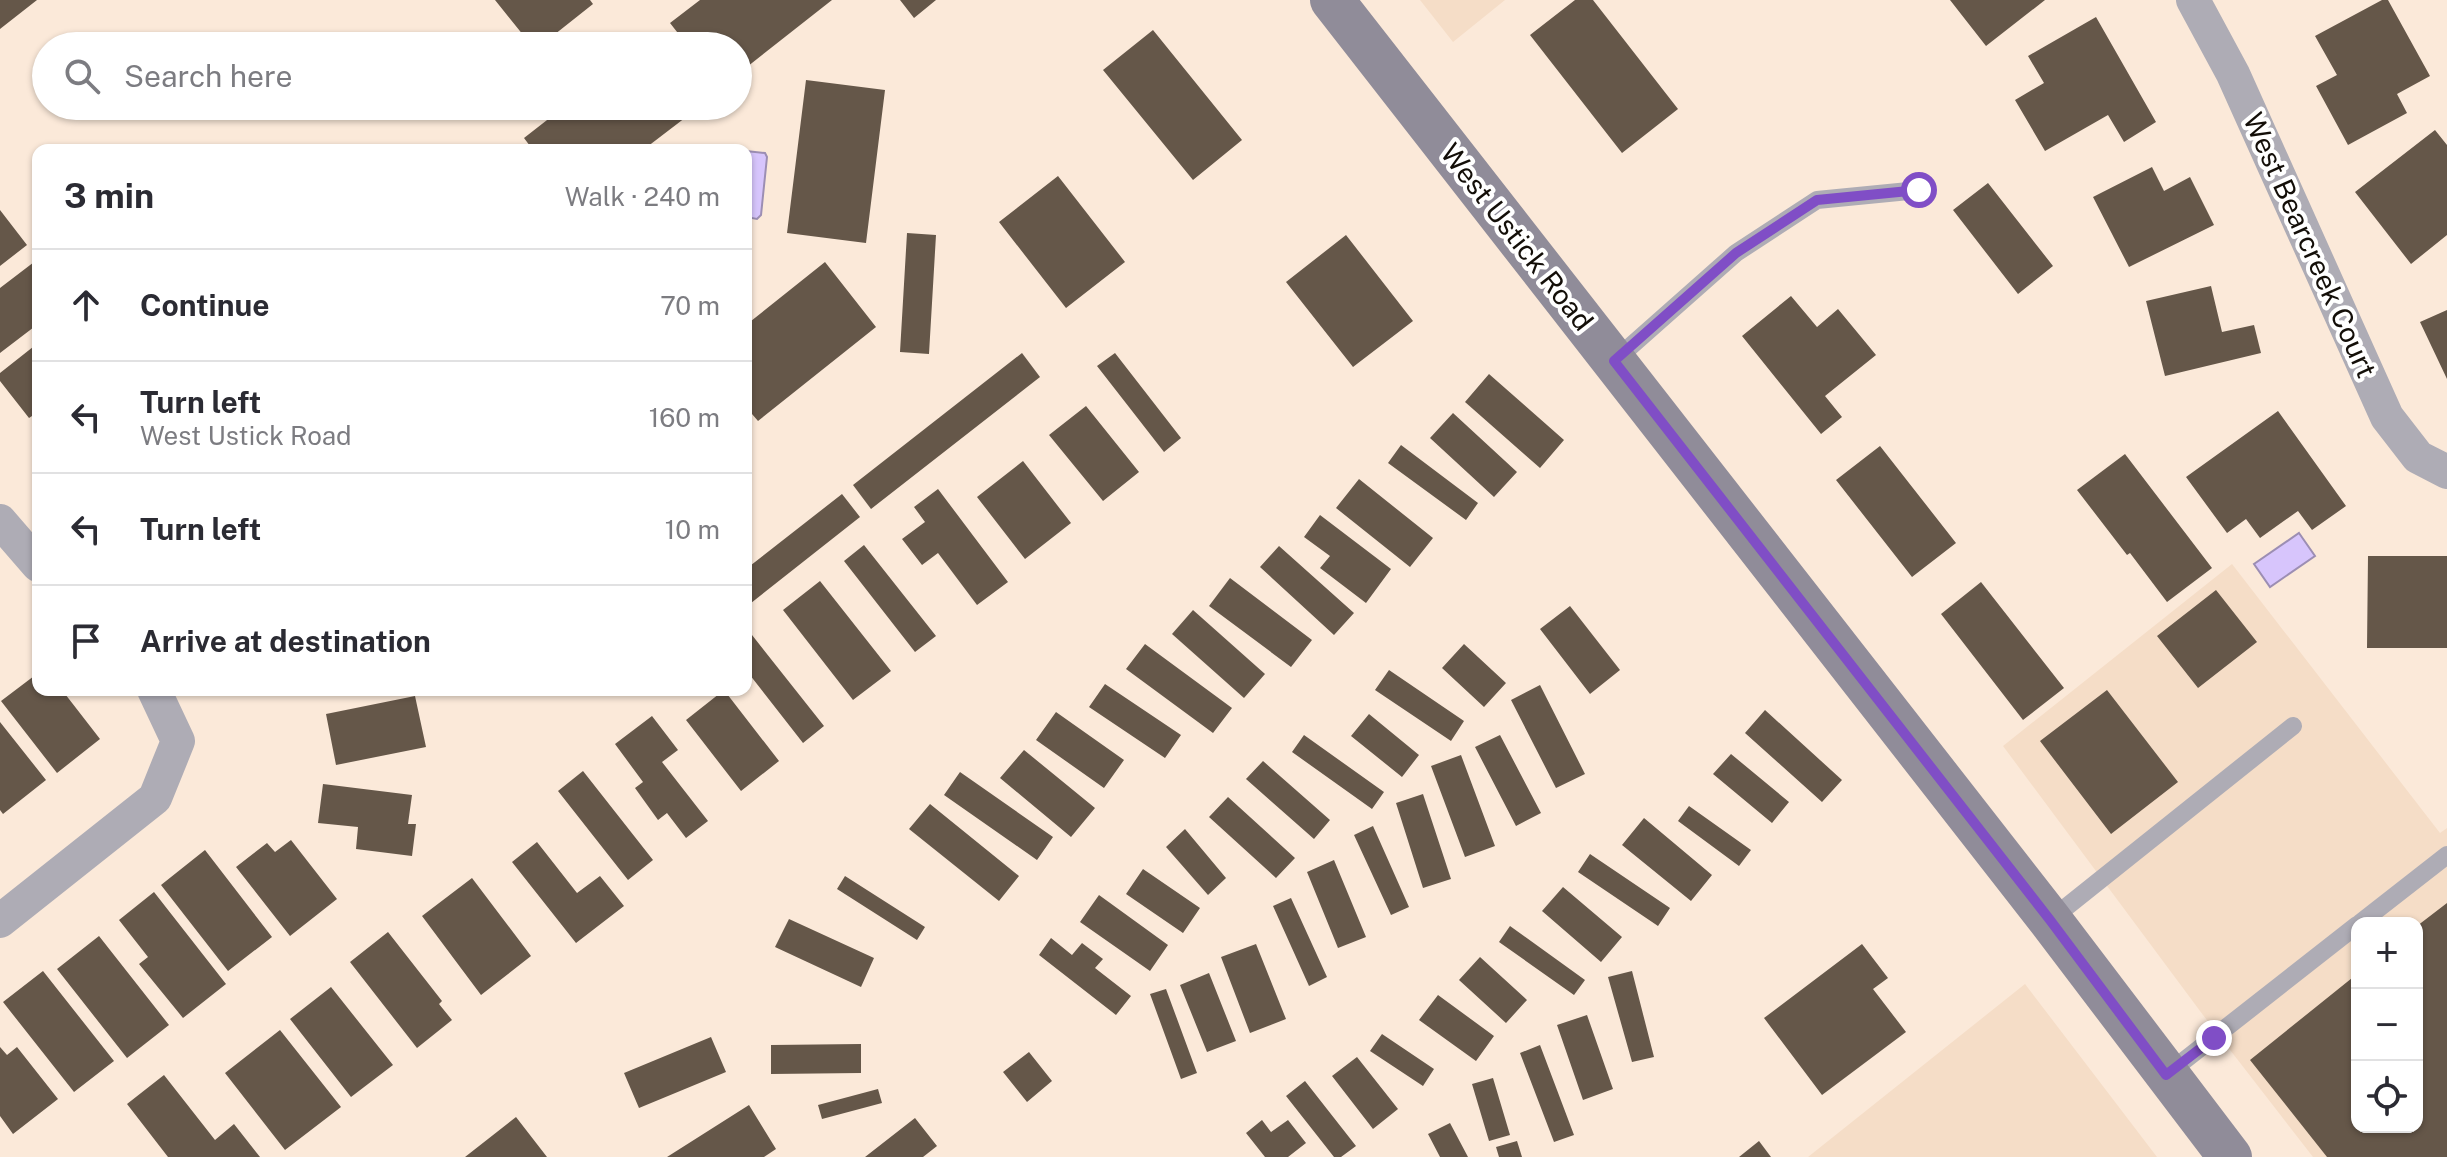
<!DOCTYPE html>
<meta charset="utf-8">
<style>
:root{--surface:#fff;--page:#f2f2f3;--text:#2b2b33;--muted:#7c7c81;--line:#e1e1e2}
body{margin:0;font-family:"Public Sans",sans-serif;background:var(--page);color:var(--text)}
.controls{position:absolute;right:24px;bottom:24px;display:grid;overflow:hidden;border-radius:16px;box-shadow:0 2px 6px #0004}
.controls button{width:72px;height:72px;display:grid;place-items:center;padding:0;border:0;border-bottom:2px solid var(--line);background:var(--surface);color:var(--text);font:40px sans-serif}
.stop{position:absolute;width:24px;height:24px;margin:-18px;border:6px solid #804ec6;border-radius:50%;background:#fff}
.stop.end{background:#804ec6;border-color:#fff;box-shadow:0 2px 8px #0008}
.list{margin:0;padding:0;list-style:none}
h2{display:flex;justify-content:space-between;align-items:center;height:104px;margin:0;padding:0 32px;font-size:34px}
h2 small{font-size:26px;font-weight:400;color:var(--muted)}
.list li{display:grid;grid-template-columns:52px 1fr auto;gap:24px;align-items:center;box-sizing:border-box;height:112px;padding:0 32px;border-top:2px solid var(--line)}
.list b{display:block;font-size:30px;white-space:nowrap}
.list p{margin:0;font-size:26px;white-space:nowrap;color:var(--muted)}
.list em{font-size:26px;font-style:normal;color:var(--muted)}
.icon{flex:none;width:44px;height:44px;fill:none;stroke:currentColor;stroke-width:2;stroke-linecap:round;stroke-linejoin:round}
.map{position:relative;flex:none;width:2447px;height:1157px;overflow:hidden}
.search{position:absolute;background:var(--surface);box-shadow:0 2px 6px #0004;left:32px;top:32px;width:720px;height:88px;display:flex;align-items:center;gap:20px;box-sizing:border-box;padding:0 28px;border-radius:44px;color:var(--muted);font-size:30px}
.panel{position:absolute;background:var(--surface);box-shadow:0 2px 6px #0004;left:32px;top:144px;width:720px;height:552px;border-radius:16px}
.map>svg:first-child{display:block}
.built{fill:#f5ddc7;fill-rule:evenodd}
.water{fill:#d7c5fc;stroke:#9c8eb3;stroke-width:2}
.building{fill:#655749}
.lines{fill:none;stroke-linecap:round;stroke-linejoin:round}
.service{stroke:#aeacb5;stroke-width:18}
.minor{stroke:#aeacb5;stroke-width:34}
.secondary{stroke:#908c99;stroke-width:44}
.route{stroke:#804ec6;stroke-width:10}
.labels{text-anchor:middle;stroke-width:8;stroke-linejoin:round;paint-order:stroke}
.street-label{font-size:28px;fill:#130e08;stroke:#fff}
</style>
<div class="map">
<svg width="2447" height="1157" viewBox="0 0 2447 1157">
<rect width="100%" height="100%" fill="#fbe9d9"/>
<path class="built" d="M1420,0H1505L1453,42Z
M2232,564L2440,833L2447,828V1157H2313L2203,1015L2003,746ZM2357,923H2417V1127H2357Z
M2025,984L2157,1157H1808Z"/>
<path class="water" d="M746,151L765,153L767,157L761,215L757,219L746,217Z
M2299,533L2315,556L2270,587L2254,564Z"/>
<path class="building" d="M0,0H37L0,29Z
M495,0H590L593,4L540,46H532Z
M700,0H832L738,74V46H688L670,23Z
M900,0H936L914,18Z
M1575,0H1593L1678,109L1622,153L1530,35Z
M1950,0H2045L1986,46Z
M2382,0H2388L2430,76L2397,94L2407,113L2348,145L2316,86L2337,75L2315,36Z
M2096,17L2156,122L2124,142L2108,115L2045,151L2015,100L2044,83L2028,56Z
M1153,30L1242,140L1193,180L1103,70Z
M806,80L885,90L866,243L787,233Z
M565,106H690L694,111L643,150H533L524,138Z
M2435,130L2447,145V235L2411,264L2355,192Z
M2152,167L2164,191L2190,177L2214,225L2129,267L2093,197Z
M1058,176L1125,262L1066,308L999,222Z
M1988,183L2053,266L2018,294L1953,210Z
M0,210L27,245L0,266Z
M907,233L936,235L929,354L900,352Z
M1346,235L1413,321L1353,367L1286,282Z
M38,259V324L0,353V288Z
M825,262L876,327L758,421L746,407V325Z
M2211,286L2222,332L2254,325L2261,353L2165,376L2146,301Z
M1791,296L1817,327L1838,309L1876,355L1825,396L1842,417L1821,434L1742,336Z
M2447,310V379L2420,322Z
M38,343V412L29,418L0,381V373Z
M1022,353L1040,377L871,509L853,485Z
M1115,353L1181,438L1164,452L1097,366Z
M1489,374L1564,440L1540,468L1465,402Z
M1086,406L1139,472L1103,501L1049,435Z
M2278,411L2346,506L2312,530L2298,511L2260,538L2246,519L2227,533L2186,477Z
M1453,413L1517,472L1494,497L1430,438Z
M1401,445L1478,503L1466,520L1388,463Z
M1880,446L1956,543L1912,577L1836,480Z
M2125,454L2212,568L2167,602L2130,553L2127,555L2077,490Z
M1023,461L1071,523L1025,559L977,497Z
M1359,479L1433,538L1410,567L1336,508Z
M938,489L1008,582L977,605L938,553L922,565L902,539L925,522L914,507Z
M842,494L860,517L746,607V569Z
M1320,515L1391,569L1366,603L1320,568L1330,556L1304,537Z
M864,545L936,636L915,652L844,561Z
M1279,546L1354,613L1334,635L1260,567Z
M2368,556H2447V648H2367Z
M1230,578L1312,640L1291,667L1209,606Z
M820,581L891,671L853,700L783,610Z
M1981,582L2064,688L2023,720L1941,614Z
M2216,590L2257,642L2198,688L2157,636Z
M1570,606L1620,670L1590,694L1540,629Z
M1193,610L1265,674L1244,698L1172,634Z
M752,635L824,726L803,743L746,670V640Z
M1145,644L1232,708L1213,733L1126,669Z
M1464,644L1506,683L1484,707L1442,668Z
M1389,670L1464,721L1451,741L1375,690Z
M38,673V690H62L100,739L57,773L1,701Z
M1105,684L1181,735L1165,758L1089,707Z
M1540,685L1585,774L1556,788L1511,700Z
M724,690L779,761L741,791L686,720Z
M2107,690L2178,782L2111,834L2040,741Z
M415,696L426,747L336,765L326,714Z
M1765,710L1842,780L1822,802L1745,733Z
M1056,712L1124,760L1104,788L1036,740Z
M1369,714L1419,755L1402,777L1351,736Z
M652,716L678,750L662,762L708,821L686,838L667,813L658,820L635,788L643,782L615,744Z
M0,722L46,780L3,814L0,810Z
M1304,735L1384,792L1372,809L1292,752Z
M1500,735L1541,813L1516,826L1475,747Z
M1024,750L1095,808L1071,837L1000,778Z
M1731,754L1789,802L1772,823L1713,774Z
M1461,755L1495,846L1465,857L1431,766Z
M1263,761L1330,820L1314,839L1246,779Z
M583,771L653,860L628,880L558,791Z
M960,772L1053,837L1037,860L944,795Z
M323,784L412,795L408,824H416L412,856L356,849L358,827L318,823Z
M1423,794L1451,879L1423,888L1396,803Z
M1228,797L1295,858L1276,878L1209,817Z
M930,804L1019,876L999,901L909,829Z
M1689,806L1751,850L1739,866L1678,821Z
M1644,818L1712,875L1691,901L1622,845Z
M1373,826L1409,907L1391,915L1354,835Z
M1185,829L1226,878L1208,895L1166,847Z
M291,840L337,899L290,936L236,867L267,843L275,852Z
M537,842L577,893L600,876L624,906L576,943L512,862Z
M205,850L272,937L228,971L161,885Z
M1590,854L1670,908L1658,926L1578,872Z
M1334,860L1366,937L1338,948L1307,872Z
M1143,869L1200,908L1183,933L1126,894Z
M845,876L925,927L917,940L837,889Z
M472,878L531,956L481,995L422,916Z
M1563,887L1622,937L1601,962L1542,911Z
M154,892L226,984L183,1018L139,964L148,957L119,920Z
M1099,895L1168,945L1150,971L1080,922Z
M1291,898L1327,977L1309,986L1273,906Z
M2447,903V1157H2327L2250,1060L2357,974V1127H2417V926Z
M789,919L874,958L861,987L775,947Z
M1510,926L1585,980L1574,995L1499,942Z
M388,932L442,1001L439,1004L452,1020L417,1048L350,962Z
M99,936L169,1025L127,1058L57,969Z
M1051,938L1072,955L1082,943L1103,959L1095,968L1131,996L1116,1015L1039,955Z
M1256,944L1286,1019L1250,1033L1221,957Z
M1862,944L1888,978L1873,989L1906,1032L1822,1095L1764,1018Z
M1480,957L1527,1000L1506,1023L1459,980Z
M43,971L114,1061L74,1092L3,1002Z
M1632,971L1654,1057L1632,1062L1608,977Z
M1209,973L1236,1041L1207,1052L1180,985Z
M331,987L393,1065L351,1097L290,1019Z
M1166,989L1197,1073L1181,1079L1150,994Z
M1438,995L1494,1036L1476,1061L1419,1020Z
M1587,1015L1613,1089L1583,1100L1557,1025Z
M280,1030L341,1107L285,1150L225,1073Z
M1382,1034L1434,1069L1423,1086L1370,1051Z
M711,1037L726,1072L639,1108L624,1073Z
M861,1044V1073L771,1074V1045Z
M1540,1045L1574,1135L1554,1142L1520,1053Z
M0,1047L7,1055L17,1047L58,1099L13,1134L0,1116Z
M1029,1052L1052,1081L1027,1102L1003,1072Z
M1357,1057L1398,1109L1373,1129L1332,1076Z
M164,1075L215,1140L234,1124L260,1157H168L127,1104Z
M1493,1078L1510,1135L1489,1141L1472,1084Z
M1305,1081L1356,1146L1341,1157H1334L1286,1096Z
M878,1089L882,1103L822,1119L818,1105Z
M749,1105L776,1149L764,1157H667Z
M516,1117L547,1157H465Z
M915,1118L937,1146L923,1157H865Z
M1262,1120L1271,1132L1288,1120L1306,1143L1288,1157H1265L1246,1133Z
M1450,1123L1468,1157H1440L1428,1134Z
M1517,1141L1522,1157H1499L1496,1147Z
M1759,1141L1771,1157H1739Z"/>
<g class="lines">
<path class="service" d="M1614,361L1736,253L1817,200L1919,190
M2050,920L2293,726
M2360,923L2447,855
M2167,1074L2357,925"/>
<path class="minor" d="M2193,0L2233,74L2387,417L2418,457L2447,472
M0,521L38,565
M0,921L155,798L178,741L154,690"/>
<path class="secondary" d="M1332,0L2050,920L2230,1157"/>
</g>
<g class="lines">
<path class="route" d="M1919,190L1817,200L1736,253L1614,361L2050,920L2166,1075L2214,1038"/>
</g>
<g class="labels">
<g class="street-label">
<text transform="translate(1517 237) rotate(52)" y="10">West Ustick Road</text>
<text transform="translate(2310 245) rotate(66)" y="10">West Bearcreek Court</text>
</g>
</g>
</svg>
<div class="controls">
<button>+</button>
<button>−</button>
<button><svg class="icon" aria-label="locate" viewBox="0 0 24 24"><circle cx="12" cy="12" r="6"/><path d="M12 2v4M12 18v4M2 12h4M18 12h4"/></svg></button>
</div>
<div class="stop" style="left:1919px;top:190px"></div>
<div class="stop end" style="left:2214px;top:1038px"></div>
<div class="search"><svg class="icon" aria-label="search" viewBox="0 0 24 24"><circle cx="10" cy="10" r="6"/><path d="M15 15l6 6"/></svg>Search here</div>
<section class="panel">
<h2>3 min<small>Walk · 240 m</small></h2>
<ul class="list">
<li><svg class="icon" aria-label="ahead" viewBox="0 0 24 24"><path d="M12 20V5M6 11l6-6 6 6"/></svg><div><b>Continue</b></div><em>70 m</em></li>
<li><svg class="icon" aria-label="left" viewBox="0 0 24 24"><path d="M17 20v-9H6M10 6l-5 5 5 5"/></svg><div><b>Turn left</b><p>West Ustick Road</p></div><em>160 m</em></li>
<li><svg class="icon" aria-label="left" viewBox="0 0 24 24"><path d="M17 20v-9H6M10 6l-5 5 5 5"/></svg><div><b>Turn left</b></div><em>10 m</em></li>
<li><svg class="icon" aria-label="arrive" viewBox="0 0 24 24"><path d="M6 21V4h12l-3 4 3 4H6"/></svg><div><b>Arrive at destination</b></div></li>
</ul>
</section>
</div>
